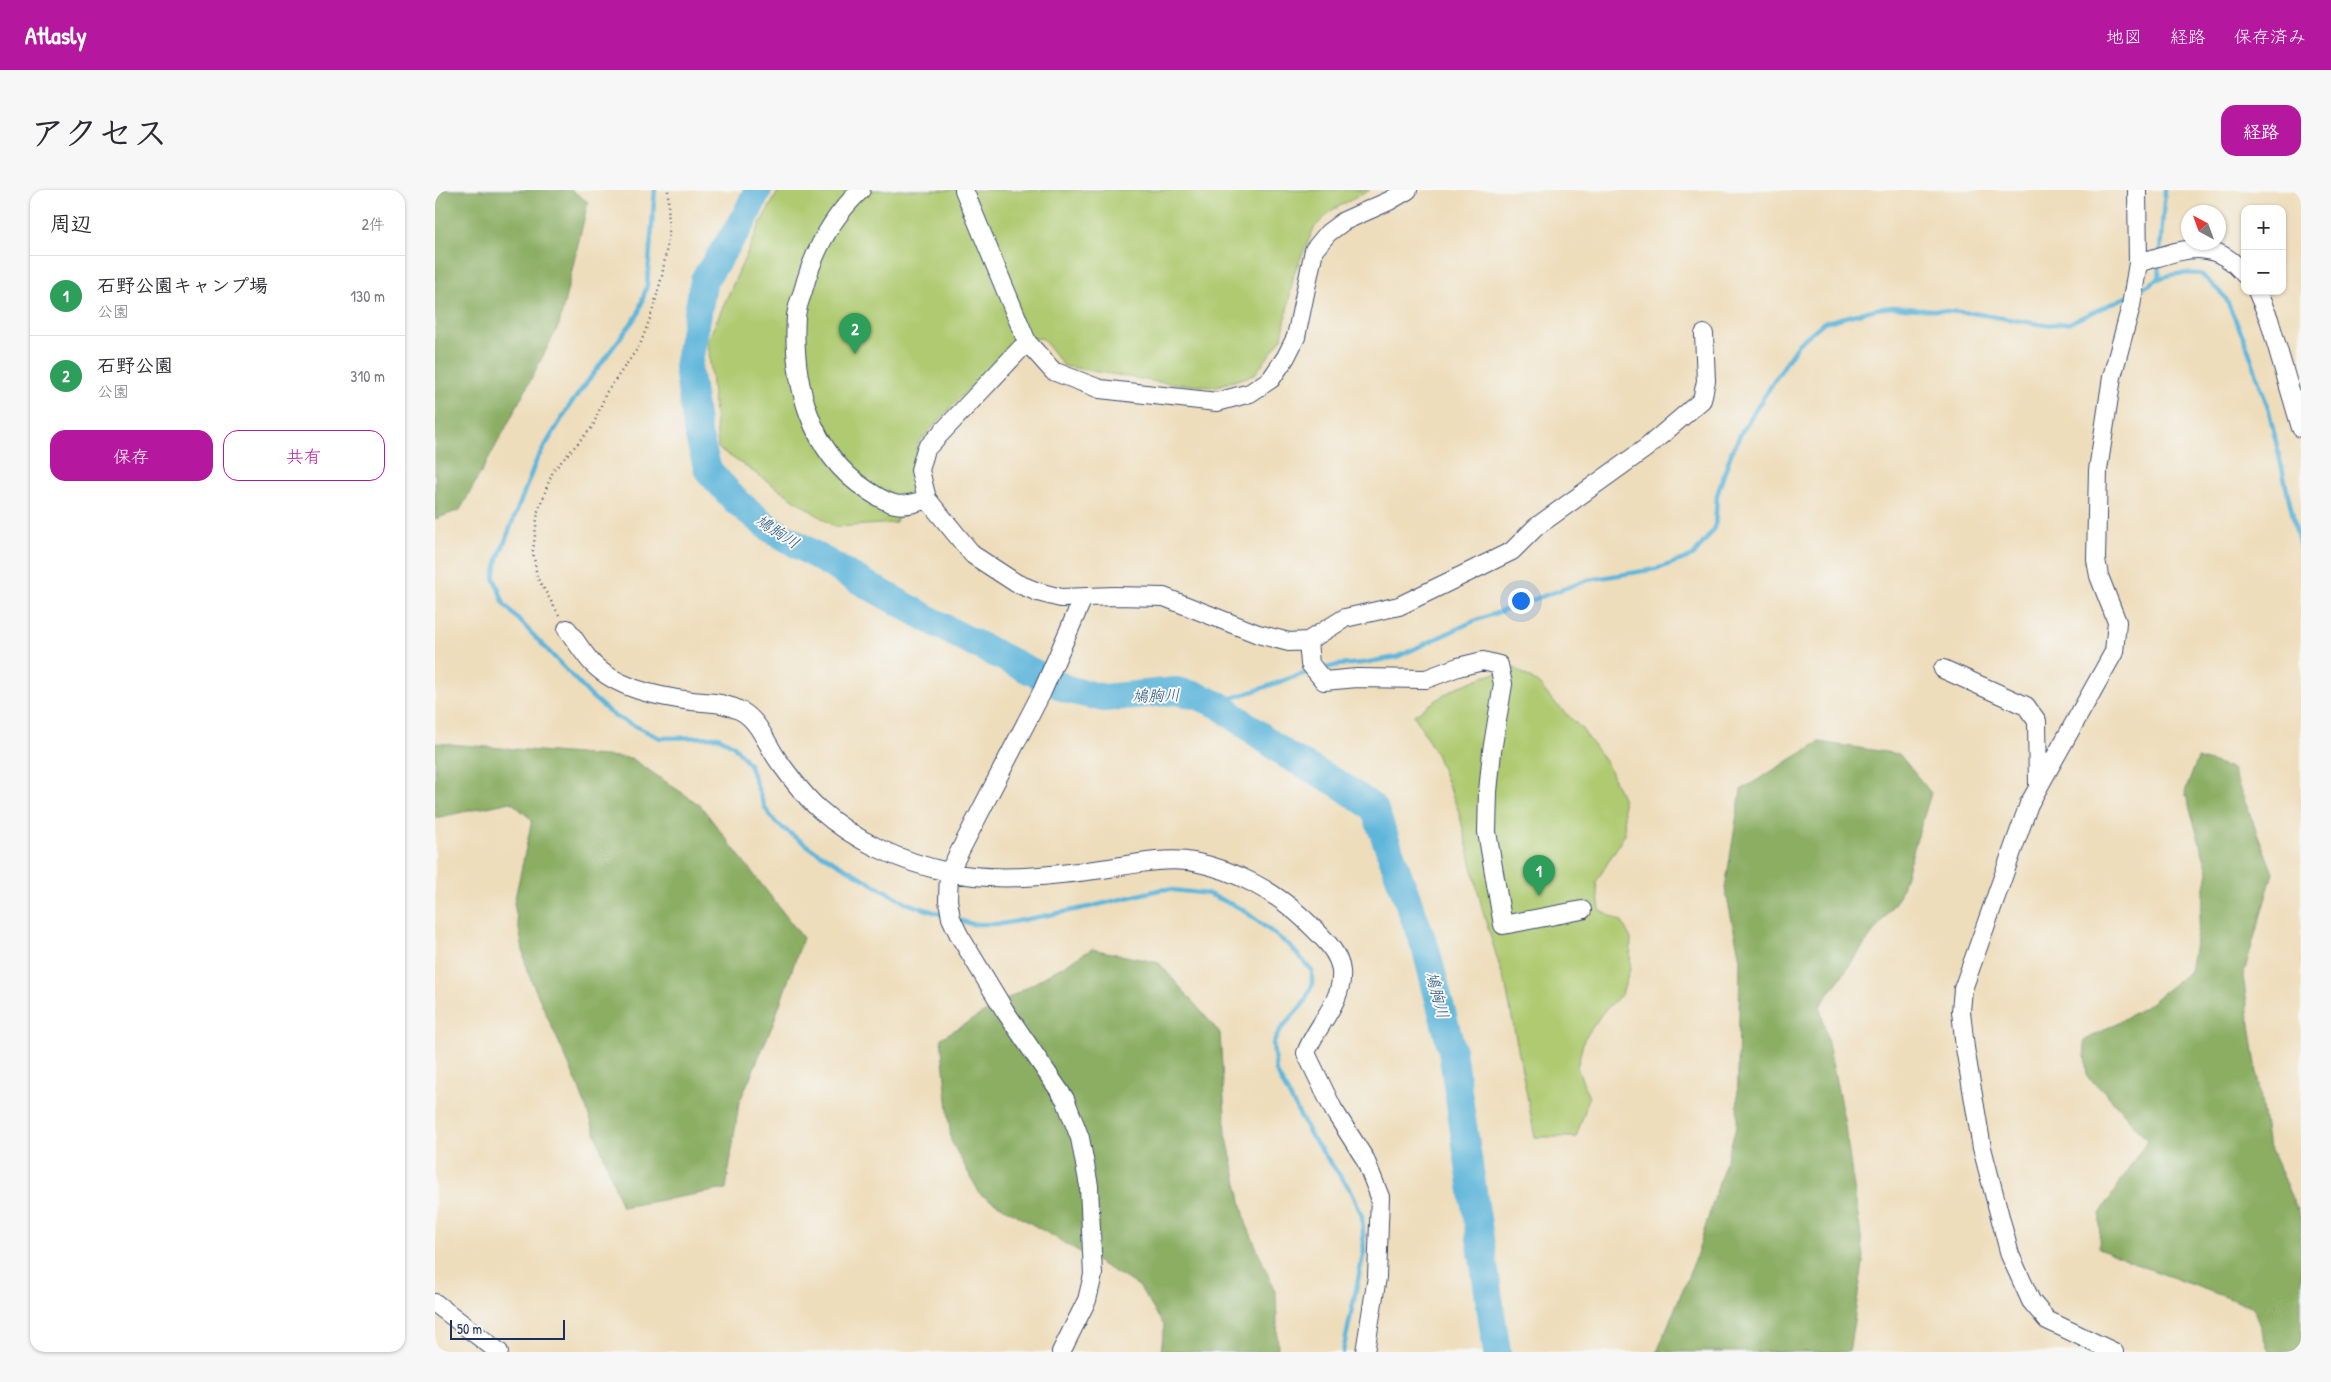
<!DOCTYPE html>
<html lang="ja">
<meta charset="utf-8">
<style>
:root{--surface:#fff;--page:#f7f7f7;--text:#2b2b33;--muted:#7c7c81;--line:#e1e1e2;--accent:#b5179e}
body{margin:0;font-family:"Patrick Hand","Klee One",sans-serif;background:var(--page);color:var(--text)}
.controls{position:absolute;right:15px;top:15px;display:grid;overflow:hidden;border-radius:10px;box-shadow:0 1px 4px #0004}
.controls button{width:45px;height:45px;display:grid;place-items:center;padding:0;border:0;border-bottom:1px solid var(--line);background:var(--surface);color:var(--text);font:25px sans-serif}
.compass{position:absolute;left:1746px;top:15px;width:45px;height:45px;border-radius:50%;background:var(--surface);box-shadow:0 1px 4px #0004;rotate:319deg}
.scale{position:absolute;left:15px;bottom:12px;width:115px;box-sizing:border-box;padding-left:5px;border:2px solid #1b2f5e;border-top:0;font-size:14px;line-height:18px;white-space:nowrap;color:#1b2f5e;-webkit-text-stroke:4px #f6f6f2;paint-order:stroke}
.you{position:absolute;left:1085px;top:410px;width:18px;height:18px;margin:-12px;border:4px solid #fff;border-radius:50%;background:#1a73e8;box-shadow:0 0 0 8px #1a73e833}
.badge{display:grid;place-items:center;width:32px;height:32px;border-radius:50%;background:var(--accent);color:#fff;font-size:16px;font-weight:700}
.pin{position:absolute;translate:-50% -41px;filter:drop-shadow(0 1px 2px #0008)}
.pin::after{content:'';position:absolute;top:26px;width:18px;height:15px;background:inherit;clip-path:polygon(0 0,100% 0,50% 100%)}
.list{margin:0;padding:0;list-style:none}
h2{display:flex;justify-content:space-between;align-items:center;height:65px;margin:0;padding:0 20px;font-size:21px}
h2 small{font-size:16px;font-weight:400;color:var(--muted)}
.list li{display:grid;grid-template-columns:32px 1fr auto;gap:15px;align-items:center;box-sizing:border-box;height:80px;padding:0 20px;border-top:1px solid var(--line)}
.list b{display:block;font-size:19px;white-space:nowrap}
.list p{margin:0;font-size:16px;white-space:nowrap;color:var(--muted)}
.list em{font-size:16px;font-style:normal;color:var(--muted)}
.actions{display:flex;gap:10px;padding:15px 20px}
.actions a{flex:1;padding:11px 0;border:1px solid var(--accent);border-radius:15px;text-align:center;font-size:18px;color:var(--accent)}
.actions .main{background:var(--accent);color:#fff}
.map{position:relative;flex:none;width:1866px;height:1162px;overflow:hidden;border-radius:15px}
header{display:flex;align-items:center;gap:30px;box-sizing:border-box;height:70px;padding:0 25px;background:var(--accent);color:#fff}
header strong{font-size:24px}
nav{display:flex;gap:28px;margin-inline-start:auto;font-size:18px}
.intro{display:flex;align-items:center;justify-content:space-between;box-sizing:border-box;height:120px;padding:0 30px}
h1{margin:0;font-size:35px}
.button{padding:12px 22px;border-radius:15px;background:var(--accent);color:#fff;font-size:18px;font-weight:700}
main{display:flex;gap:30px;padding:0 30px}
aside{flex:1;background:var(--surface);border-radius:15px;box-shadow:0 1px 4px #0004}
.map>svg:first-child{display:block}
.green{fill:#afca71;stroke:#657c68}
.forest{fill:#8bae63;stroke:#536e60}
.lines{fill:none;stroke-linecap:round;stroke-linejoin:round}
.stream{stroke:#5eb6db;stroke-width:4.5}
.river{stroke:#5eb6db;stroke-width:28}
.minor-casing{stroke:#3b496c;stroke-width:20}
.path{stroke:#3b496c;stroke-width:2.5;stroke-dasharray:1 4;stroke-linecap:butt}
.minor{stroke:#fff;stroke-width:18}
.labels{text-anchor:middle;stroke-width:4;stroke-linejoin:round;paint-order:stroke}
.water-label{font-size:16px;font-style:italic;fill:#2f5884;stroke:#f6f6f2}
</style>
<header>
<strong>Atlasly</strong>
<nav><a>地図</a><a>経路</a><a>保存済み</a></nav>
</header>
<div class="intro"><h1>アクセス</h1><a class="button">経路</a></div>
<main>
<aside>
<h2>周辺<small>2件</small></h2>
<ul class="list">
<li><span class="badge" style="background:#2e9e5b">1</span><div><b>石野公園キャンプ場</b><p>公園</p></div><em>130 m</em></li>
<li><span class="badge" style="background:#2e9e5b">2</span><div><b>石野公園</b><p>公園</p></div><em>310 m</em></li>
</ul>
<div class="actions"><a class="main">保存</a><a>共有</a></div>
</aside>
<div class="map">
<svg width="1866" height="1162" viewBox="0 0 1866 1162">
<rect width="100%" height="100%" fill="#f6f6f2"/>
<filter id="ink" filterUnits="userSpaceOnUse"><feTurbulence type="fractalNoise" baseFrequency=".02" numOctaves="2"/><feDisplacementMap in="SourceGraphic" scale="10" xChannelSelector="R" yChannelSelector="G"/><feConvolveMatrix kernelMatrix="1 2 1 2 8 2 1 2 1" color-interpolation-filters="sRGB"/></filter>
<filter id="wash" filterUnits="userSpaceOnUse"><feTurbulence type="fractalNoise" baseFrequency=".0096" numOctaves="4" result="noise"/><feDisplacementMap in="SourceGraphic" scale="20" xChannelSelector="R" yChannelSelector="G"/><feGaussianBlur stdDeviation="1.12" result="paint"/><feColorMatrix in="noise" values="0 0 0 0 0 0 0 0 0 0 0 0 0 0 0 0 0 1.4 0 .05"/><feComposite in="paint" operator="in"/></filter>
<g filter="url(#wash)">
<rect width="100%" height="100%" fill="#edb"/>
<path class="green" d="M344,0H935L897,20L879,38L859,83L847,148L819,185L778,197L723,192L629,176L607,148L578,151L483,253L477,300L460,333L400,337L283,258L273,150L326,32Z
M1080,478L1104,494L1117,510L1146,538L1172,574L1188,610L1190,644L1161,692L1165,720L1187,732L1196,749L1195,779L1187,804L1168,822L1149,849L1142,877L1154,908L1141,947H1100L1071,797L1048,722L1024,622L1001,564L979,525L1020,498L1051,486Z"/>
<path class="forest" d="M0,0H136L153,12L124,135L69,241L25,320L0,329Z
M1384,552L1464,564L1496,603L1464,707L1385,816L1409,929L1429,1067L1414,1162H1222L1260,1070L1302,935L1305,769L1290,698L1306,600Z
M0,553L196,568L265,615L368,748L338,834L304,913L291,999L187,1017L143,895L92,781L79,713L97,630L76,612L0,628Z
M1763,568L1797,579L1838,683L1808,786L1832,951L1866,1029V1162H1834L1818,1117L1706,1076L1664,1058L1665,1024L1712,950L1669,901L1652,887L1649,851L1710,817L1755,781L1773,681L1750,602Z
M657,759L724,773L785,843L791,944L811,1033L841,1104L843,1162H726L729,1136L704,1096L545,1004L516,951L506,848Z"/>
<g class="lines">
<path class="stream" d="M220,0L212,95L203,124L135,215L102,269L63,369L59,387L69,414L156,506L179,526L225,548L283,547L298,555L314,574L330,618L341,633L377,659L471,713L511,726
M1725,61L1730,0
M1724,89L1725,71
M1702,100C1711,98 1715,93 1723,89C1736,83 1753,83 1766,84L1790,107L1811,153L1834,221L1866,362
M884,480L903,475L928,473L962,467L1039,431L1153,390L1221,379L1258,366L1280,338L1282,305L1297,261L1307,241L1363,154L1388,133L1441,119L1458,117L1537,123L1610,135L1634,133L1691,107
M778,512C812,507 843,490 876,482
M524,730L537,734H567L654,717L728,699L774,704L807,719L855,756L877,781V795L869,813L845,840L838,854L841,881L876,946L917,1002L927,1026L929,1061L908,1162"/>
<path class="river" d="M323,0L308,31L269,90L253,177L262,240L273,280L301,311L334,338L409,382L519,443L634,500L669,508L741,501L763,506L784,515L853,566L904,594L939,618L991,760L1017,861L1062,1162"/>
</g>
</g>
<g filter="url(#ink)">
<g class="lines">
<defs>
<path id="minor" d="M426,0C397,27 378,63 368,101C365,109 362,118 361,126C357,191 375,263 432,300C456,316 465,319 492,309
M529,0L592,152L618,181L665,199L782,212L815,203L836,189L851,167L861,147L879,60L893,43L909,31L954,11L973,0
M1703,73C1746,61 1777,44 1810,85
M1822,101L1834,129L1866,238
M592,152L491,259L485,280L492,309L538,365L581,393L603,402L626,408L679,406L729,407L823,444L854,452L873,451L910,428L964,416L1077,361L1101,337L1211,258L1267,210L1271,191L1269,144
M132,439C141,451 149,465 159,475C184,499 224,507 257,511C275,513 289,512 306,521C325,531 332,556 345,573C356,588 369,606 384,619C419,651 467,672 513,682C563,693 624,685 674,678C699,674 733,667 759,672C800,680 839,701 869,729C883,743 904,760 906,781C909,811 880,837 871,863L898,919L930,969L945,1007L942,1087L930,1162
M873,451L875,474L889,491L922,488L991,489L1023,477L1048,471L1064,475L1068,494L1057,561L1053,602L1052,642L1068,735L1147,720
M1508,479L1591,516L1602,531L1603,595
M0,1113L64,1162
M626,1162L652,1110L658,1085L654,996L645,948L630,909L570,821L524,745L516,728L513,710L514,682L607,502L648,408
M1679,1162L1612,1130L1596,1111L1575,1065L1547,958L1530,858L1526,821L1528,799L1594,614L1679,462L1682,432L1664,386L1661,370L1663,280L1677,187L1696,116L1703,73L1702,0"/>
</defs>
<use href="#minor" class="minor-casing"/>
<path class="path" d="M124,425L102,387L98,361L103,321L118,281L158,236L171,203L205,155L217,123L227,86L234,44L233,0"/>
<use href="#minor" class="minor"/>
</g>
</g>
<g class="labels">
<g class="water-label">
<text transform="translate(343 341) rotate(33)" y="6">鳩胸川</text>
<text transform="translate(721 505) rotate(-2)" y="6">鳩胸川</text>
<text transform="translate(1003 805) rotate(75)" y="6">鳩胸川</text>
</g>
</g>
</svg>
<div class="controls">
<button>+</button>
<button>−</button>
</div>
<svg class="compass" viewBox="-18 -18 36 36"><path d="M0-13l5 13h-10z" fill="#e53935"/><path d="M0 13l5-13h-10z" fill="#7c7c81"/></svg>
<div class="scale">50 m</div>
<div class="you"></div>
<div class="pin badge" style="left:1104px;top:706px;background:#2e9e5b">1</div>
<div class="pin badge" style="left:420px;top:164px;background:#2e9e5b">2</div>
</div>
</main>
